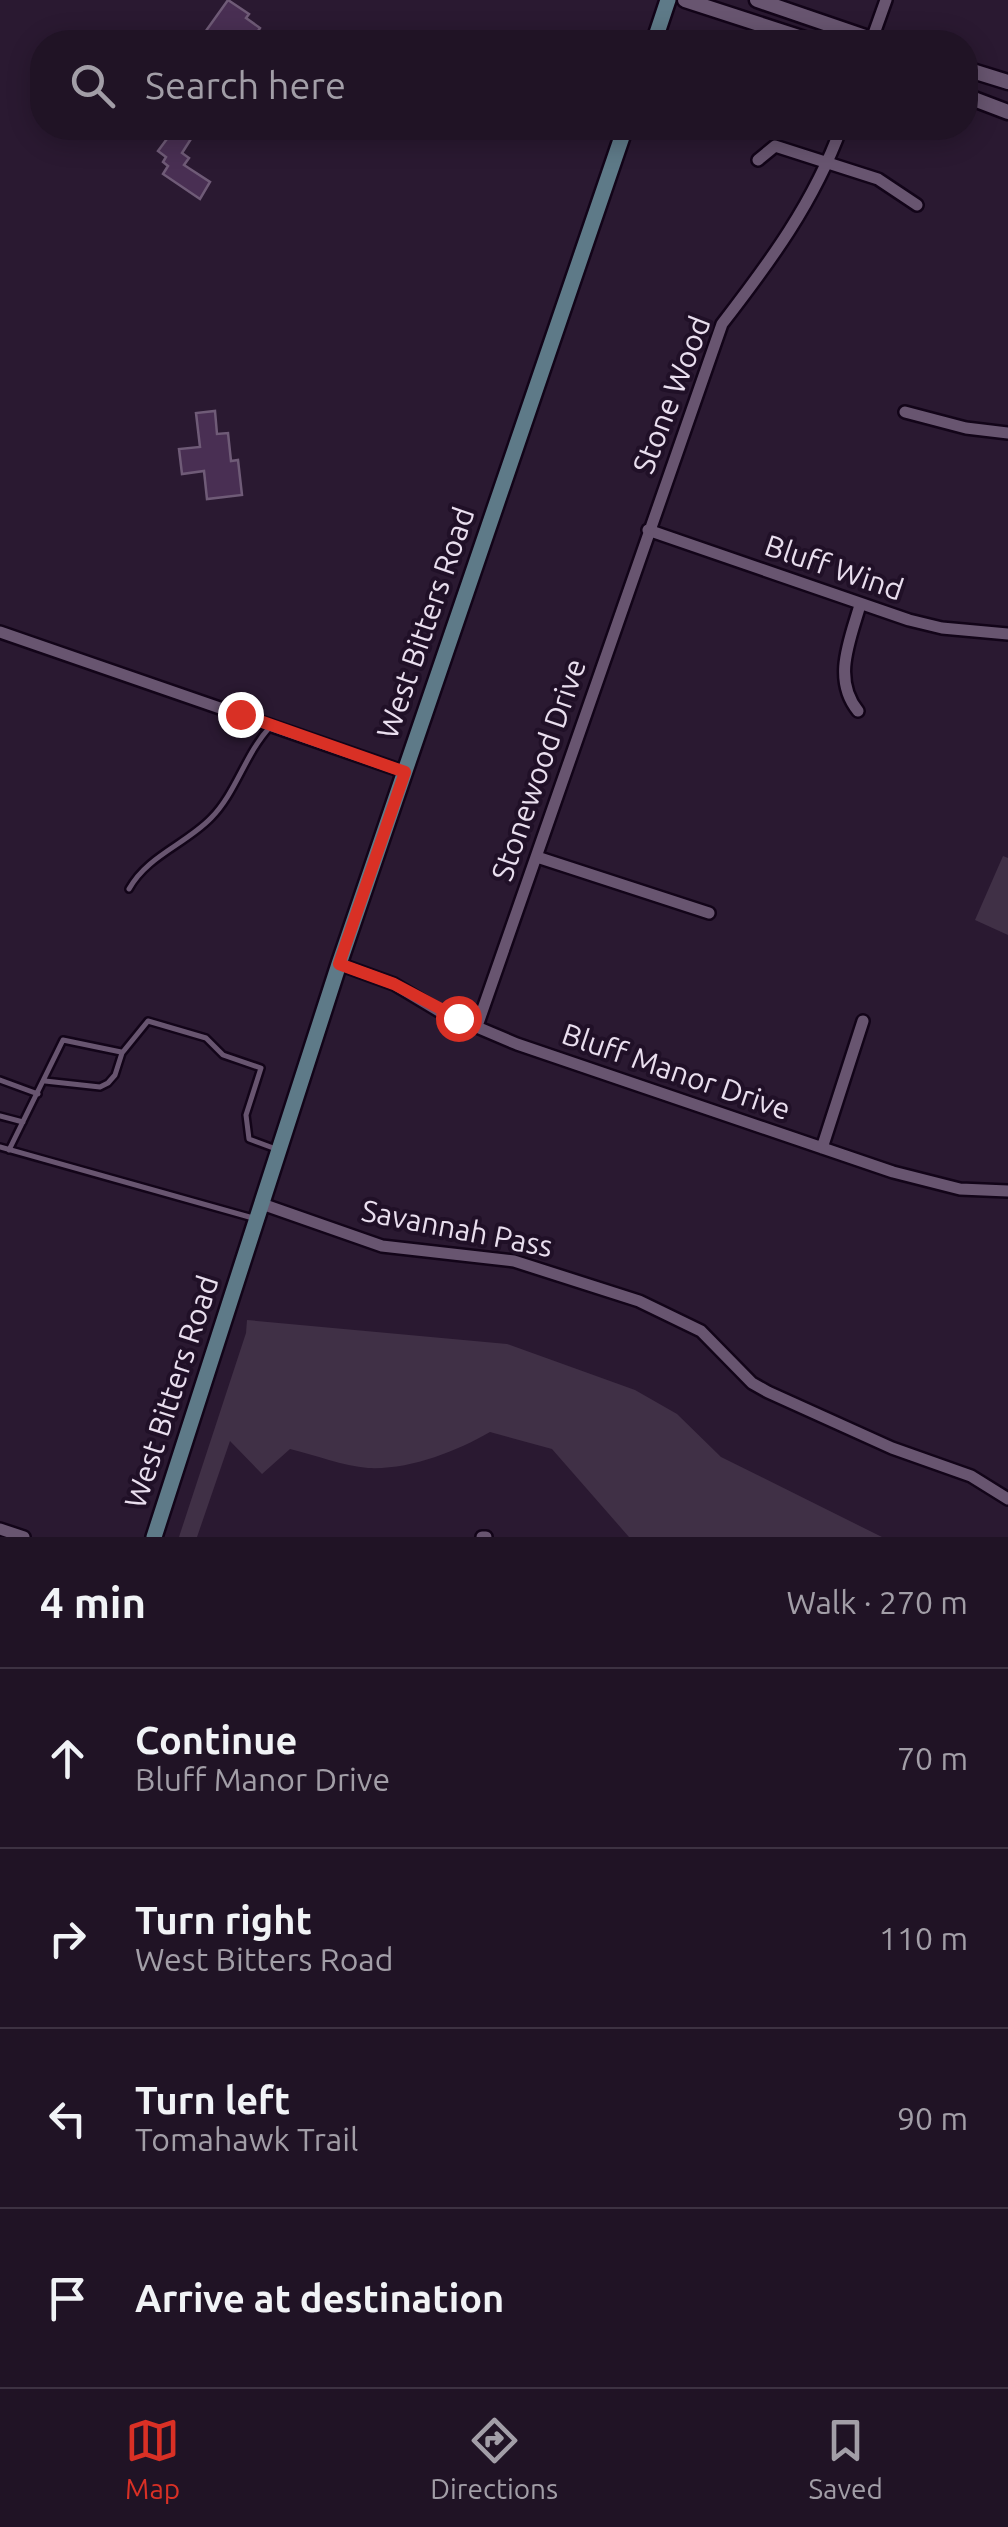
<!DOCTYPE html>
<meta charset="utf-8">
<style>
:root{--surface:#201325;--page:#281c2d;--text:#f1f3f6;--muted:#a29ea7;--line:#3d3242;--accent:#d93025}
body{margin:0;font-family:Ubuntu,sans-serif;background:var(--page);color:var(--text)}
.stop{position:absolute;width:30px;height:30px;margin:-22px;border:8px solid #d93025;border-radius:50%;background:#fff}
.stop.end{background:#d93025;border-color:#fff;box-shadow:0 2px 10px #0008}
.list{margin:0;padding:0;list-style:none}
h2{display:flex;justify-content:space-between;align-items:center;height:130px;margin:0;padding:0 40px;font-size:42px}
h2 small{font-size:32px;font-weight:400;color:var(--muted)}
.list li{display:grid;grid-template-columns:65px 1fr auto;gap:30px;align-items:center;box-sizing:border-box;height:180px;padding:0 40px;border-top:2px solid var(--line)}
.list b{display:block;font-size:38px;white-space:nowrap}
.list p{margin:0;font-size:32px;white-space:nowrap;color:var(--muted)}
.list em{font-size:32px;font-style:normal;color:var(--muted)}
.icon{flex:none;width:55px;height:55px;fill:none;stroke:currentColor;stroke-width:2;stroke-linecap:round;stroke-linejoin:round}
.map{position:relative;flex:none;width:1008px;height:1537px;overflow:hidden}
.search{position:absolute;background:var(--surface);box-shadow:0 5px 25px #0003;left:30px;right:30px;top:30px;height:110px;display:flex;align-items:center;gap:25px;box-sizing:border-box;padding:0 35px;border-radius:40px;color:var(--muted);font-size:38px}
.sheet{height:850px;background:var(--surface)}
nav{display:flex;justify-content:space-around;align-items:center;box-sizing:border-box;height:140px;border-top:2px solid var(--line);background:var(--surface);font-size:28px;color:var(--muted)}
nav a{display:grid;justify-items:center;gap:5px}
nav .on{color:var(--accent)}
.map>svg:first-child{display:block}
.green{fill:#403046}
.building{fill:#492f53;stroke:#6f5b77;stroke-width:2.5}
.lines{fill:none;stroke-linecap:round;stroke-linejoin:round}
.service-casing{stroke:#120418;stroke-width:10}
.minor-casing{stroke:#120418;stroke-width:16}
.tertiary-casing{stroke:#120418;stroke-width:19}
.secondary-casing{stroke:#120418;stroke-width:20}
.service{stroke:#685570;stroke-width:5}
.minor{stroke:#685570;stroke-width:11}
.tertiary{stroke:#685570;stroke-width:14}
.secondary{stroke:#5e7a88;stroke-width:15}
.route{stroke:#d93025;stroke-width:12}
.labels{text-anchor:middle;stroke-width:8;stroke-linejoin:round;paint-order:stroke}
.street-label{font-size:30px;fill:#e9deee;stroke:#201027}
</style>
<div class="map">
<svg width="1008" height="1537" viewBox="0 0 1008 1537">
<rect width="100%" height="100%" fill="#2a1931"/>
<path class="green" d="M1003,856L1008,858V935L975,920Z
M247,1320L507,1344L635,1390L677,1414L721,1457L882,1537H629L552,1449L490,1432C455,1452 409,1470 368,1468C343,1466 315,1455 290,1449L262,1474L230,1441L197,1537H179L246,1333Z"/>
<path class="building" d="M228,0L249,14L246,18L260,28L251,42H198Z
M175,128H198L182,153L189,158L184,165L210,182L200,199L163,174L168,166L163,162L166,157L158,151Z
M215,411L217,434L228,433L231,461L238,460L242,495L207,499L204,471L182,474L179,449L200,447L196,413Z"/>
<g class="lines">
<defs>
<path id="service" d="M129,889C147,856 186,844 211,818C236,793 245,754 270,727
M0,1080L38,1094
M45,1081L100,1087L108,1083L115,1075L122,1053L148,1021L206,1038L223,1055L261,1068L246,1115L249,1139L276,1149
M0,1116L23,1122
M0,1147L253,1218
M9,1150L63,1040L121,1052"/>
<path id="minor" d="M871,42L886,0
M758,160L775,146L878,179L917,205
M905,412L966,428L1008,433
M648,530L909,620L942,628L1008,634
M0,632L405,772
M858,711C832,679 850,640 860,605
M537,857L709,913
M339,964L394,984L439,1011L517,1044L893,1172L960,1189L1008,1191
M477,1026L722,324C770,262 814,202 841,128
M822,1148L863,1021
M262,1204L382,1246L514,1261L639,1301L701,1331L752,1383L768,1392L892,1448L971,1476L1008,1499
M0,1529L24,1537
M482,1537H486"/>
<path id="tertiary" d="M685,0L814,42
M757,0L880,42
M966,69L1008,82
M966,96L1008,112"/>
<path id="secondary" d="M654,42L668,0
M154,1537L339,964L625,128"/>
</defs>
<use href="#service" class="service-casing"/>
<use href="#minor" class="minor-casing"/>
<use href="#tertiary" class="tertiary-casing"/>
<use href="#secondary" class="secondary-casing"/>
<use href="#service" class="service"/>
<use href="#minor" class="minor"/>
<use href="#tertiary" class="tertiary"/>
<use href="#secondary" class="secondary"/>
</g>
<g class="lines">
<path class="route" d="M240,714L405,772L339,964L394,984L458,1018"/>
</g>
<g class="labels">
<g class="street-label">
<text transform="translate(672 395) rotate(-69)" y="10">Stone Wood</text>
<text transform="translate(834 568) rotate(19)" y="10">Bluff Wind</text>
<text transform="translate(426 623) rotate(-71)" y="10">West Bitters Road</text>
<text transform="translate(539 770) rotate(-71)" y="10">Stonewood Drive</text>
<text transform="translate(676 1072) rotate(19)" y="10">Bluff Manor Drive</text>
<text transform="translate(457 1229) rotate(11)" y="10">Savannah Pass</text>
<text transform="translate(172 1392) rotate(-72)" y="10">West Bitters Road</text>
</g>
</g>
</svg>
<div class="stop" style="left:458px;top:1018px"></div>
<div class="stop end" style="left:240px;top:714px"></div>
<div class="search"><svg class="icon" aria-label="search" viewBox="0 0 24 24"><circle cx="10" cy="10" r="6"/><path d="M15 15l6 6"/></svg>Search here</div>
</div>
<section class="sheet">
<h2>4 min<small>Walk · 270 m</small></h2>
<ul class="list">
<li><svg class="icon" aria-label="ahead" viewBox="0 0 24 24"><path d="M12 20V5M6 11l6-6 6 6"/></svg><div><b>Continue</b><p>Bluff Manor Drive</p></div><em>70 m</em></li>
<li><svg class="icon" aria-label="right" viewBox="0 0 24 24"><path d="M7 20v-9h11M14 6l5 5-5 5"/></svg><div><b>Turn right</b><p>West Bitters Road</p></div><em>110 m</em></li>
<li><svg class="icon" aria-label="left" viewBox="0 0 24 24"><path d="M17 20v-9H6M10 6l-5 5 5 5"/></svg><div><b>Turn left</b><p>Tomahawk Trail</p></div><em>90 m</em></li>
<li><svg class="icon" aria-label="arrive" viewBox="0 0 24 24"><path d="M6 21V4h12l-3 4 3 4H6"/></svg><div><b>Arrive at destination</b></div></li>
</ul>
</section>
<nav>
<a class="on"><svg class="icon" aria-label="map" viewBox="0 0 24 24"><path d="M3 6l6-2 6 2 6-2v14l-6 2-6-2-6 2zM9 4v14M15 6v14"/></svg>Map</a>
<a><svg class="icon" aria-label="directions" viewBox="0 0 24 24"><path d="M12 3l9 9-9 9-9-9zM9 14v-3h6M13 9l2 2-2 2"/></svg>Directions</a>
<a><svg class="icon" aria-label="saved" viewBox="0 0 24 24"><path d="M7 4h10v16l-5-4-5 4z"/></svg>Saved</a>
</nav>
